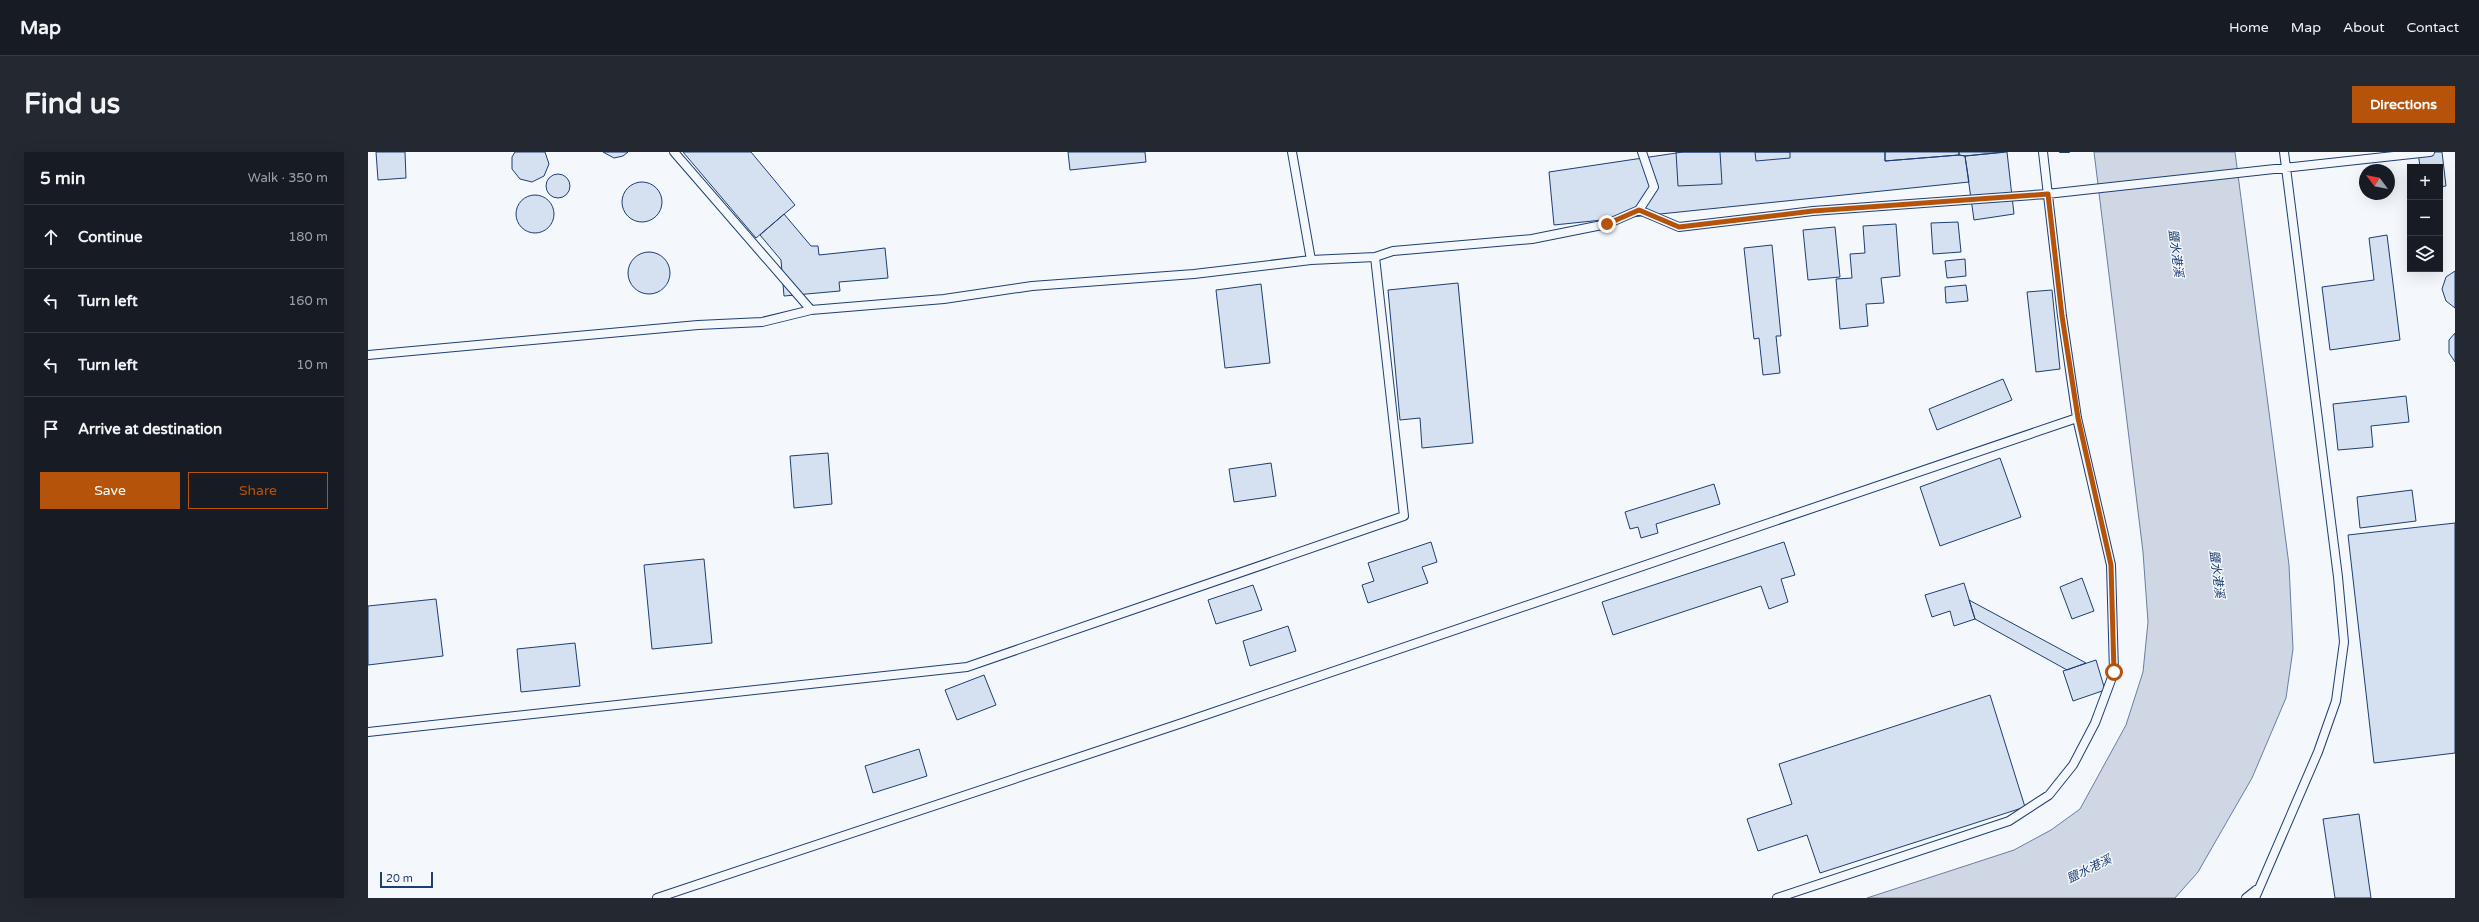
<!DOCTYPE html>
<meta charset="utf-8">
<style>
:root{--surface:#171b24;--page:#242831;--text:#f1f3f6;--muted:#9ea1a6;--line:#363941;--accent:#b45309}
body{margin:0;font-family:"Varela Round","Noto Sans TC",sans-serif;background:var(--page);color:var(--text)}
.controls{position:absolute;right:12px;top:12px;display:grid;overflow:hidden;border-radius:0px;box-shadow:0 4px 16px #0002}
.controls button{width:36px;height:36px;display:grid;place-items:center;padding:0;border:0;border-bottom:1px solid var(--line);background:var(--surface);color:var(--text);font:20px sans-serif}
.compass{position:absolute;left:1991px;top:12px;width:36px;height:36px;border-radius:50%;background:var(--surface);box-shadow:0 4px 16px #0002;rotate:302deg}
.scale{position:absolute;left:12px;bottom:10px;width:53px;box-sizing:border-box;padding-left:4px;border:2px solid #1d3f73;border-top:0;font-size:11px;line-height:14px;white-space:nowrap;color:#1d3f73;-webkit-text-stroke:3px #f4f7fb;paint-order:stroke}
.stop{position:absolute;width:12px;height:12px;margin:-9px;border:3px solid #b45309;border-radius:50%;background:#fff}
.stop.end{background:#b45309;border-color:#fff;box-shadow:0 1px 4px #0008}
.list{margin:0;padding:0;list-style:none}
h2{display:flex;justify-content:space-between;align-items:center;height:52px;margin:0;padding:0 16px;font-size:17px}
h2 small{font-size:13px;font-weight:400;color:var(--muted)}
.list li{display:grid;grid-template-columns:26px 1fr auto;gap:12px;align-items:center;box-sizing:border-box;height:64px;padding:0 16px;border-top:1px solid var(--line)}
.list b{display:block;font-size:15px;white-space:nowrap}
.list em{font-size:13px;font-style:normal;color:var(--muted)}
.actions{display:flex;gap:8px;padding:12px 16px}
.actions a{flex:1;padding:9px 0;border:1px solid var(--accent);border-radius:0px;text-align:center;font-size:14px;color:var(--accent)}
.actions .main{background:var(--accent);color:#fff}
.icon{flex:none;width:22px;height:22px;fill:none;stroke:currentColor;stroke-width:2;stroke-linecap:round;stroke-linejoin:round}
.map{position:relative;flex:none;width:2087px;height:746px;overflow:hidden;border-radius:0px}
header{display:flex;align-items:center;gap:24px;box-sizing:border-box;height:56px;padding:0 20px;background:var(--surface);border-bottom:1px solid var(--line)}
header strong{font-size:19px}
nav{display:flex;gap:22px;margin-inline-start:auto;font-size:14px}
.intro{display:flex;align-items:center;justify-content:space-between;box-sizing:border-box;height:96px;padding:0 24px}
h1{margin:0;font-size:28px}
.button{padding:10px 18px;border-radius:0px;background:var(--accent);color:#fff;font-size:14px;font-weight:700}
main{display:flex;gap:24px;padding:0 24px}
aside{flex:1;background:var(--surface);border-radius:0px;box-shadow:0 4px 16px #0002}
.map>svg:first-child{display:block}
.water{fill:#cfd7e4;stroke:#687fa3}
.building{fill:#d5e0f0;stroke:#1d3f73}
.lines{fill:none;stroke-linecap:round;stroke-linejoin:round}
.lane-casing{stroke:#1d3f73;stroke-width:10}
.lane{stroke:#f4f7fb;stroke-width:8}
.wall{stroke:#1d3f73;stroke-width:2}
.route{stroke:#b45309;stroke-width:5}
.labels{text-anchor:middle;stroke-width:3;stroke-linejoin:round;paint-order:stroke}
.water-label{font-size:12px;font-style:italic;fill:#1d3f73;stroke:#f4f7fb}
</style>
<header>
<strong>Map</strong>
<nav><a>Home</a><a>Map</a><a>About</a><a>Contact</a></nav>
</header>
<div class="intro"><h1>Find us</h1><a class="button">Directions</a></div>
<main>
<aside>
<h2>5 min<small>Walk · 350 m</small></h2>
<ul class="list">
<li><svg class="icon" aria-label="ahead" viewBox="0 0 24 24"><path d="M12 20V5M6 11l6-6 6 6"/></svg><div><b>Continue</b></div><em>180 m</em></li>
<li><svg class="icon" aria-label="left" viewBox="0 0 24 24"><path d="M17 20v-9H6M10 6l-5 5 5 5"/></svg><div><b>Turn left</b></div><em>160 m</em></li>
<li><svg class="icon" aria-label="left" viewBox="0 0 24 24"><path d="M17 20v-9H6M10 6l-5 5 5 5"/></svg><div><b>Turn left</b></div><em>10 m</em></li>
<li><svg class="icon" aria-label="arrive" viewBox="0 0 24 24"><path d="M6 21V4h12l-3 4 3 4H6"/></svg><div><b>Arrive at destination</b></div></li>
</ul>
<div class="actions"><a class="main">Save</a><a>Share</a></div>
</aside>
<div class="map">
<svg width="2087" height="746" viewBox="0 0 2087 746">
<rect width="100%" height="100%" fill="#f4f7fb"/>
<path class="water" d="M1726,0H1867L1921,413L1925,497L1918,546L1884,626L1830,720L1807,746H1499L1646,698L1683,678L1712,657L1758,573L1775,520L1780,470L1775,400Z"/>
<path class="building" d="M8,0H37L38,26L10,28Z
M147,0H177L181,12L176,24L164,30L152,27L144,17V5Z
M235,0H260L255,4L246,6Z
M315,0H383L427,53L388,86Z
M700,0H777L778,10L702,18Z
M1308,0H1352L1354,32L1310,34Z
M1315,0H1517V9L1591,3L1597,4L1601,30L1186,73L1181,20Z
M1387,0H1422V6L1388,9Z
M1517,0H1591V3L1517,9Z
M1591,0H1636L1597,4L1591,3Z
M1639,0L1646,62L1606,68L1597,4Z
M2050,0H2074L2078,34L2072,35V15H2052Z
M178 34a12 12 0 1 1 24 0a12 12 0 1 1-24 0Z
M254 50a20 20 0 1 1 40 0a20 20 0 1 1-40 0Z
M148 62a19 19 0 1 1 38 0a19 19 0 1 1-38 0Z
M416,62L443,94H450L451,103L517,96L520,126L471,130L472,139L416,144L413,108L392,83Z
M1590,70L1593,100L1565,102L1563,71Z
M1528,72L1532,124L1513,126L1516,151L1498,152L1500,174L1472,177L1468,127L1484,126L1482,102L1497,101L1495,74Z
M1467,75L1472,125L1440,128L1435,78Z
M2019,83L2032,188L1962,198L1954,135L2006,128L2001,86Z
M1404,93L1413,184H1408L1412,221L1395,223L1391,186L1386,187L1376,96Z
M260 121a21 21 0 1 1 42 0a21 21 0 1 1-42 0Z
M1597,107L1598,124L1579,126L1577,109Z
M2087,119V156L2078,149L2074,137L2078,125Z
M1090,131L1105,291L1054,296L1052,266L1032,268L1020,138Z
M893,132L902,211L857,216L848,138Z
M1598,133L1600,149L1578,151L1577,135Z
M1684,138L1692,217L1668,220L1659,140Z
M2087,181V210L2081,201V188Z
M1635,227L1644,248L1569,278L1561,257Z
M2038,244L2041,270L2003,274L2005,295L1970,298L1965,252Z
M460,301L464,352L426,356L422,304Z
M1632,306L1653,365L1572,394L1552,335Z
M903,311L908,344L866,350L861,317Z
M1346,332L1352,352L1288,372L1290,381L1273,386L1270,375L1262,377L1257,360Z
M2044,338L2048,369L1992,376L1989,345Z
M2087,371V601L2006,611L1980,383Z
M1063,390L1069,410L1054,415L1060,431L1000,451L994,433L1006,429L1000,411Z
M1416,390L1427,423L1413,427L1420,450L1401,457L1393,434L1245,483L1234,450Z
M336,407L344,491L284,497L276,413Z
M1714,426L1726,459L1704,467L1692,435Z
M1596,431L1607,467L1586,474L1582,459L1564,465L1557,443Z
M885,433L894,458L848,472L840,448Z
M68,447L75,504L0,513V454Z
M1601,448L1718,511L1699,518L1607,467Z
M920,474L928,499L882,514L875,489Z
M207,491L212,534L153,540L149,497Z
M1728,508L1737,538L1705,549L1695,519Z
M616,523L628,553L589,568L577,538Z
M1622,543L1657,655L1452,721L1439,683L1390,699L1379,667L1424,652L1411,612Z
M551,597L559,624L505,641L497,614Z
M1991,662L2003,746H1967L1955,667Z"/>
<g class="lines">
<defs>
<path id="lane" d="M306,0L443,158
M924,0L943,108
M1271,58L1311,75L1445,59L1679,42L2062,0
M0,203L330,173L394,170L443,158L576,147L664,134L826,122L943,108L1007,105L1025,99L1164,87L1239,72L1271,58L1286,35L1274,0
M0,580L599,515L1036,364L1007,105
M289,746L814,571L1709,266
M1409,746L1641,669L1681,643L1705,613L1727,571L1746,520L1743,413L1709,266L1694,164L1675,0
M1878,746L1888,738
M1887,746L1950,600L1968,549L1976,490L1970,425L1916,0"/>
</defs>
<use href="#lane" class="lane-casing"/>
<use href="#lane" class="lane"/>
<path class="wall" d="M1692,0H1701"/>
</g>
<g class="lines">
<path class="route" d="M1239,72L1271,58L1311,75L1445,59L1680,42L1694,164L1710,266L1743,413L1746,520"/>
</g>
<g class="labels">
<g class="water-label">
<text transform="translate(1808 101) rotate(83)" y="4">鹽水港溪</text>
<text transform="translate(1849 422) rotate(83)" y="4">鹽水港溪</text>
<text transform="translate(1721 717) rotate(-26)" y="4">鹽水港溪</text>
</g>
</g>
</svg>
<div class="controls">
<button>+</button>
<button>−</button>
<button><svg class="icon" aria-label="layers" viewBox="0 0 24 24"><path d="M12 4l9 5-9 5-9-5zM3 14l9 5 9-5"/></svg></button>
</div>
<svg class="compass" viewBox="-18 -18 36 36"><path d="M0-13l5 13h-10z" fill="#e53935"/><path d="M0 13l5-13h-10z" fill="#9ea1a6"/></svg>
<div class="scale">20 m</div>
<div class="stop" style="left:1746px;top:520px"></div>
<div class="stop end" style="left:1239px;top:72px"></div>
</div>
</main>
